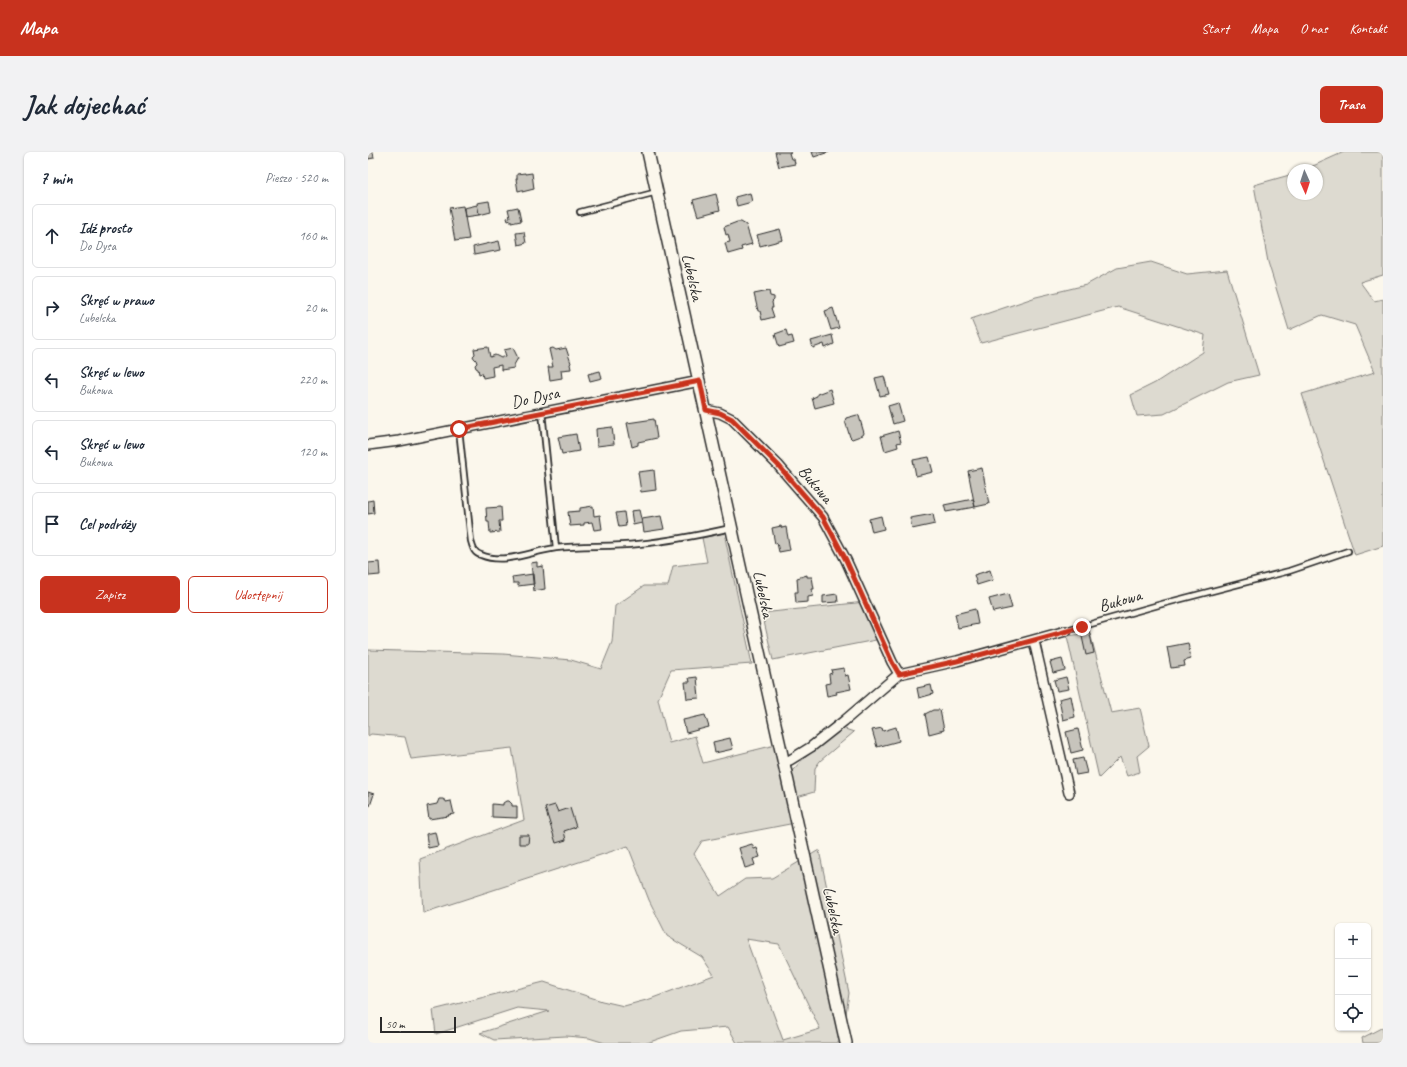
<!DOCTYPE html>
<html lang="pl">
<meta charset="utf-8">
<style>
:root{--surface:#fff;--page:#f2f2f3;--text:#1f2937;--muted:#747a83;--line:#e0e1e3;--accent:#c8321e}
body{margin:0;font-family:Caveat,sans-serif;background:var(--page);color:var(--text)}
.controls{position:absolute;right:12px;bottom:12px;display:grid;overflow:hidden;border-radius:6px;box-shadow:0 1px 3px #0004}
.controls button{width:36px;height:36px;display:grid;place-items:center;padding:0;border:0;border-bottom:1px solid var(--line);background:var(--surface);color:var(--text);font:20px sans-serif}
.compass{position:absolute;left:919px;top:12px;width:36px;height:36px;border-radius:50%;background:var(--surface);box-shadow:0 1px 3px #0004;rotate:177deg}
.scale{position:absolute;left:12px;bottom:10px;width:76px;box-sizing:border-box;padding-left:4px;border:2px solid #2b2b2b;border-top:0;font-size:11px;line-height:14px;white-space:nowrap;color:#2b2b2b;-webkit-text-stroke:3px #fbf7ec;paint-order:stroke}
.stop{position:absolute;width:12px;height:12px;margin:-9px;border:3px solid #c8321e;border-radius:50%;background:#fff}
.stop.end{background:#c8321e;border-color:#fff;box-shadow:0 1px 4px #0008}
.list{margin:0;padding:0;list-style:none}
h2{display:flex;justify-content:space-between;align-items:center;height:52px;margin:0;padding:0 16px;font-size:17px}
h2 small{font-size:13px;font-weight:400;color:var(--muted)}
.list li{display:grid;grid-template-columns:26px 1fr auto;gap:12px;align-items:center;box-sizing:border-box;height:64px;margin:0 8px 8px;padding:0 8px;border:1px solid var(--line);border-radius:6px}
.list b{display:block;font-size:15px;white-space:nowrap}
.list p{margin:0;font-size:13px;white-space:nowrap;color:var(--muted)}
.list em{font-size:13px;font-style:normal;color:var(--muted)}
.actions{display:flex;gap:8px;padding:12px 16px}
.actions a{flex:1;padding:9px 0;border:1px solid var(--accent);border-radius:6px;text-align:center;font-size:14px;color:var(--accent)}
.actions .main{background:var(--accent);color:#fff}
.icon{flex:none;width:22px;height:22px;fill:none;stroke:currentColor;stroke-width:2;stroke-linecap:round;stroke-linejoin:round}
.map{position:relative;flex:none;width:1015px;height:891px;overflow:hidden;border-radius:6px}
header{display:flex;align-items:center;gap:24px;box-sizing:border-box;height:56px;padding:0 20px;background:var(--accent);color:#fff}
header strong{font-size:19px}
nav{display:flex;gap:22px;margin-inline-start:auto;font-size:14px}
.intro{display:flex;align-items:center;justify-content:space-between;box-sizing:border-box;height:96px;padding:0 24px}
h1{margin:0;font-size:28px}
.button{padding:10px 18px;border-radius:6px;background:var(--accent);color:#fff;font-size:14px;font-weight:700}
main{display:flex;gap:24px;padding:0 24px}
aside{flex:1;background:var(--surface);border-radius:6px;box-shadow:0 1px 3px #0004}
.map>svg:first-child{display:block}
.green{fill:#dddad0;stroke:#84827e;fill-rule:evenodd}
.building{fill:#c7c4bc;stroke:#2b2b2b}
.lines{fill:none;stroke-linecap:round;stroke-linejoin:round}
.service-casing{stroke:#2b2b2b;stroke-width:8}
.minor-casing{stroke:#2b2b2b;stroke-width:12}
.tertiary-casing{stroke:#2b2b2b;stroke-width:14}
.service{stroke:#fbf7ec;stroke-width:4.5}
.minor{stroke:#fbf7ec;stroke-width:9}
.tertiary{stroke:#fbf7ec;stroke-width:11}
.route{stroke:#c8321e;stroke-width:5}
.labels{text-anchor:middle;stroke-width:3;stroke-linejoin:round;paint-order:stroke}
.street-label{font-size:17px;fill:#2b2b2b;stroke:#fbf7ec}
</style>
<header>
<strong>Mapa</strong>
<nav><a>Start</a><a>Mapa</a><a>O nas</a><a>Kontakt</a></nav>
</header>
<div class="intro"><h1>Jak dojechać</h1><a class="button">Trasa</a></div>
<main>
<aside>
<h2>7 min<small>Pieszo · 520 m</small></h2>
<ul class="list">
<li><svg class="icon" aria-label="ahead" viewBox="0 0 24 24"><path d="M12 20V5M6 11l6-6 6 6"/></svg><div><b>Idź prosto</b><p>Do Dysa</p></div><em>160 m</em></li>
<li><svg class="icon" aria-label="right" viewBox="0 0 24 24"><path d="M7 20v-9h11M14 6l5 5-5 5"/></svg><div><b>Skręć w prawo</b><p>Lubelska</p></div><em>20 m</em></li>
<li><svg class="icon" aria-label="left" viewBox="0 0 24 24"><path d="M17 20v-9H6M10 6l-5 5 5 5"/></svg><div><b>Skręć w lewo</b><p>Bukowa</p></div><em>220 m</em></li>
<li><svg class="icon" aria-label="left" viewBox="0 0 24 24"><path d="M17 20v-9H6M10 6l-5 5 5 5"/></svg><div><b>Skręć w lewo</b><p>Bukowa</p></div><em>120 m</em></li>
<li><svg class="icon" aria-label="arrive" viewBox="0 0 24 24"><path d="M6 21V4h12l-3 4 3 4H6"/></svg><div><b>Cel podróży</b></div></li>
</ul>
<div class="actions"><a class="main">Zapisz</a><a>Udostępnij</a></div>
</aside>
<div class="map">
<svg width="1015" height="891" viewBox="0 0 1015 891">
<rect width="100%" height="100%" fill="#fbf7ec"/>
<filter id="ink" filterUnits="userSpaceOnUse"><feTurbulence type="fractalNoise" baseFrequency=".025" numOctaves="2"/><feDisplacementMap in="SourceGraphic" scale="8" xChannelSelector="R" yChannelSelector="G"/><feConvolveMatrix kernelMatrix="1 2 1 2 8 2 1 2 1" color-interpolation-filters="sRGB"/></filter>
<g filter="url(#ink)">
<path class="green" d="M976,0H1015V123L992,130L1006,149L1015,147V394L987,403L934,242L1007,220L987,173L954,163L921,178L900,110L886,33L925,22V42H949V18H936Z
M783,110L819,122L859,118L891,223L860,230L796,262L769,264L763,243L787,231L835,200L837,183L750,155L613,191L603,167L668,145L718,133L749,116Z
M356,381L384,512L303,518L290,547L301,591L327,584L335,611L407,593L415,622L424,619L434,608L474,576L486,580L452,609L447,616L446,640L422,647L427,671L334,689L326,702L352,744L377,727L404,726L451,698L481,841L478,862L482,891H369L360,875L313,879L279,891H237L221,886L198,884L126,888L112,881L181,859L149,856L68,882L65,858L176,830L234,849L256,854L282,847L346,823L334,805L299,784L281,748L260,694L55,761L52,707L156,668L144,596L43,607L37,585L3,582L0,584V498L135,502L203,508L233,517L244,490L247,454L276,434H300L305,414L339,410L334,386ZM378,787L411,792L452,877L415,888Z
M497,450L513,487L405,508L394,461Z
M722,481L743,561L772,556L781,594L769,604L772,620L759,624L752,605L731,626L699,484Z
M1015,875V891H995L994,886Z"/>
<path class="building" d="M0,0H5L6,6L0,7Z
M407,0H423L421,1L423,7H426L427,12L411,15Z
M444,0H461L446,5Z
M157,21V22L164,21L166,37L154,40V38L150,39L148,27H149V22Z
M382,41L384,50L369,54L367,45Z
M348,42L352,58L330,64L325,48Z
M121,49L123,60L111,63L109,51Z
M109,53L111,63L97,65L96,56Z
M95,54L101,87L87,89L81,56Z
M150,55L153,69L143,71V68L140,69L139,66L142,65L140,57Z
M369,70H373L378,73L384,92L373,95L374,98L360,102L357,91L362,90L360,82L358,83L356,75Z
M412,77L415,88L392,94L389,83Z
M156,80L158,91L150,93L148,81Z
M131,89L133,98L106,103L105,95Z
M401,139L402,144L406,145V148L404,150L405,156H403L406,165L394,168L392,159H390L386,142Z
M465,156L471,176L463,178L457,159Z
M418,178L420,185L424,184L426,191L411,195L407,182Z
M464,183L466,192L457,196L456,192L445,196L443,189Z
M120,195L122,205L127,203L133,206L138,204L136,198L145,196L150,206L146,213V216L133,218V213L124,215L125,224L115,226L114,221L111,222L110,217L108,216L107,213L109,211L108,208L106,206L105,204L107,202L106,197Z
M185,196L188,198L198,196L203,211L202,212L203,217L193,218L194,226L182,228L180,215H185L181,197Z
M232,219L234,226L222,229L220,222Z
M516,224L521,242L512,244L507,226Z
M462,237L466,251L447,256L444,246L449,244V242Z
M530,251L535,269L525,272L520,254Z
M489,263L491,264L496,281L495,283L484,287L482,285L477,269L478,266Z
M286,267L289,286L270,290V293L264,295L259,271Z
M244,275L246,292L229,294L228,277Z
M530,279L533,290L529,291L530,295L517,299L513,284Z
M208,282L211,299L194,302L190,285Z
M561,305L565,320L548,324L545,308Z
M614,316L621,352L607,355L600,319Z
M286,318L288,338L273,340L270,320Z
M605,347L607,355L578,360L576,353Z
M5,348L6,361L0,362V349Z
M225,354L226,364L232,363L234,377L226,378L224,370L216,371V373L202,374L200,360L212,359V356Z
M133,355L134,369H131L132,380L122,381L121,370H119L118,356Z
M271,358L274,371L265,373L263,359Z
M256,360L258,374L251,375L248,361Z
M565,362L567,372L544,377L542,366Z
M293,364L296,377L276,380L274,367Z
M513,364L516,377L504,380L501,367Z
M413,374L414,376L418,375L422,398L411,400L409,391L407,392L404,376Z
M11,410L12,423L1,424L0,411Z
M169,410V415L175,414L177,437L166,439L163,411Z
M622,418L625,428L609,433L606,423Z
M165,422L166,432L150,434V431H145L144,425Z
M439,423V425H444L446,437H444L445,444L440,445V450L428,451L427,440H430L429,426Z
M469,442L470,450L455,451V444Z
M640,442L644,456L625,460L621,447Z
M607,457L610,472L590,476L587,462Z
M721,478L726,501L718,503L713,480Z
M820,491L823,507L816,509L817,514L803,516L799,495Z
M694,507L697,518L685,521L682,510Z
M476,516L477,524L480,523L483,537L468,540L469,542L459,544L457,532L462,531L461,522L464,521L463,518Z
M329,525L331,546L319,547L317,530H322L321,526Z
M698,525L701,537L689,539L686,528Z
M563,533L565,542L551,546L549,536Z
M703,544L707,565L695,568L691,547Z
M565,558H572L576,578L561,582L557,562Z
M337,563L341,575L318,581L315,568Z
M528,575L531,589L509,595L504,578L514,576L515,579Z
M710,577L715,598L703,601L698,580Z
M362,586L365,597L347,601L345,590Z
M715,606L719,621L708,623L705,608Z
M0,640L6,642L2,654L0,653Z
M71,647H75L78,649V650L83,649L86,662L80,663L81,664L61,667L59,654L69,652Z
M138,649H141L144,652V654H149V666L124,665V652L135,653V651Z
M187,653L190,660L202,656L208,675L196,679L198,688L188,691L177,656Z
M67,680L70,694L60,696L58,682Z
M151,683H161L160,692H151Z
M384,692L386,697L389,696L392,705L385,707L387,713L377,716L371,696Z"/>
<g class="lines">
<defs>
<path id="service" d="M212,60L289,40
M174,260L188,396
M91,277L103,389C105,396 106,401 113,403C137,413 164,399 188,396C215,393 243,395 270,392C302,389 332,383 363,376
M698,479L794,452L921,419L980,399"/>
<path id="minor" d="M338,258L352,261L364,267L410,313L455,365L478,408L524,510L531,522
M0,293L31,289L332,229
M666,489L701,641
M416,610L422,608L443,595L476,569L531,522L589,509L698,479"/>
<path id="tertiary" d="M280,0L478,891"/>
</defs>
<use href="#service" class="service-casing"/>
<use href="#minor" class="minor-casing"/>
<use href="#tertiary" class="tertiary-casing"/>
<use href="#service" class="service"/>
<use href="#minor" class="minor"/>
<use href="#tertiary" class="tertiary"/>
</g>
</g>
<g class="lines" filter="url(#ink)">
<path class="route" d="M91,277L332,229L338,258L352,261L364,267L410,313L455,365L478,408L524,510L531,522L589,509L714,475"/>
</g>
<g class="labels">
<g class="street-label">
<text transform="translate(325 125) rotate(77)" y="6">Lubelska</text>
<text transform="translate(167 245) rotate(-12)" y="6">Do Dysa</text>
<text transform="translate(448 332) rotate(50)" y="6">Bukowa</text>
<text transform="translate(396 442) rotate(78)" y="6">Lubelska</text>
<text transform="translate(752 448) rotate(-16)" y="6">Bukowa</text>
<text transform="translate(466 758) rotate(78)" y="6">Lubelska</text>
</g>
</g>
</svg>
<div class="controls">
<button>+</button>
<button>−</button>
<button><svg class="icon" aria-label="locate" viewBox="0 0 24 24"><circle cx="12" cy="12" r="6"/><path d="M12 2v4M12 18v4M2 12h4M18 12h4"/></svg></button>
</div>
<svg class="compass" viewBox="-18 -18 36 36"><path d="M0-13l5 13h-10z" fill="#e53935"/><path d="M0 13l5-13h-10z" fill="#747a83"/></svg>
<div class="scale">50 m</div>
<div class="stop" style="left:91px;top:277px"></div>
<div class="stop end" style="left:714px;top:475px"></div>
</div>
</main>
